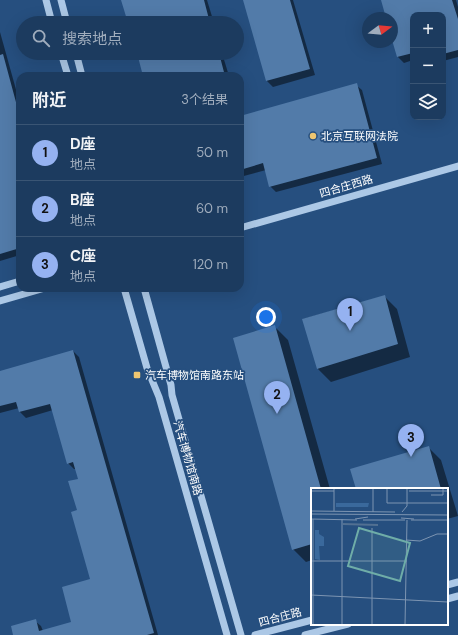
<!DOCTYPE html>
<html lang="zh">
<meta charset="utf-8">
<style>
:root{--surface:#1c3b5f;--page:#254265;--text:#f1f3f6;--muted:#a0adbd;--line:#3a5574;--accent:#95b2f1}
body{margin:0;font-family:"DM Sans","Noto Sans SC",sans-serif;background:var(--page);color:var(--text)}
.controls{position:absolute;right:12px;top:12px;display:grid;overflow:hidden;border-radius:8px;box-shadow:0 4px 16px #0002}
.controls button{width:36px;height:36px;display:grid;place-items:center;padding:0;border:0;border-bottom:1px solid var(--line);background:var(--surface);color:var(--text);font:20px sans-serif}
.compass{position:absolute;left:362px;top:12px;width:36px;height:36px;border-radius:50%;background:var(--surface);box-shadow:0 4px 16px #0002;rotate:74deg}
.you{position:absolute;left:266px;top:317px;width:14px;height:14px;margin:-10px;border:3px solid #fff;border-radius:50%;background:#1a73e8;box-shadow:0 0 0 6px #1a73e833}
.badge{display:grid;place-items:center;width:26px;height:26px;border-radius:50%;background:var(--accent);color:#111;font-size:13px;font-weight:700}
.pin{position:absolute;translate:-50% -33px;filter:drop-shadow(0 1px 2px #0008)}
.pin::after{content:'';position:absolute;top:21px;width:14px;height:12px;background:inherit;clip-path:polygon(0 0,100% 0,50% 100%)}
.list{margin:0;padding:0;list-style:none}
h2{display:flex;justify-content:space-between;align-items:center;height:52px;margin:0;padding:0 16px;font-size:17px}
h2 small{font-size:13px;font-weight:400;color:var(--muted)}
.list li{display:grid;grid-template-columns:26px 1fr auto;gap:12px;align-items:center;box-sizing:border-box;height:56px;padding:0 16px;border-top:1px solid var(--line)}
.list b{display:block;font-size:15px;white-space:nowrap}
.list p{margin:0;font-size:13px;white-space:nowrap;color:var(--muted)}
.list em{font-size:13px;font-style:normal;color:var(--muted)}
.icon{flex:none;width:22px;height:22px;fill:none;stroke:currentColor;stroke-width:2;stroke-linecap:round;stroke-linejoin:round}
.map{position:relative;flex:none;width:458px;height:635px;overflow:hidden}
.search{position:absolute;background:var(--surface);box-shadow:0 4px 16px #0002;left:16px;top:16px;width:228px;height:44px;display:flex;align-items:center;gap:10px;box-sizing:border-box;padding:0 14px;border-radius:22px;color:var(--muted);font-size:15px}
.panel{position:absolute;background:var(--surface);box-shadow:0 4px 16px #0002;left:16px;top:72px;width:228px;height:220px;border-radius:12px}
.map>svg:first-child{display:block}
.shadow{fill:#0007}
.building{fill:#527ba9}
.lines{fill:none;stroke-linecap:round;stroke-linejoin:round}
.tertiary{stroke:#acc8e6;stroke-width:7}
.poi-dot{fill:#eec671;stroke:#264f7f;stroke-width:1.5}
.labels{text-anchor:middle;stroke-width:3.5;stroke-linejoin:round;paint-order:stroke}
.poi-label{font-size:11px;fill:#fff;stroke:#264f7f;text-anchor:start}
.street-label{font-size:11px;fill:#fff;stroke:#264f7f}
.inset-river{fill:none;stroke:#527092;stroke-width:2}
.inset-road{fill:none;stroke:#7d95b2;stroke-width:1}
.view{fill:#6fada8;fill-opacity:0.15;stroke:#6fada8;stroke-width:2}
.inset-edge{fill:none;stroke:#fff;stroke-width:2}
</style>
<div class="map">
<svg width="458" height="635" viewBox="0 0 458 635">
<rect width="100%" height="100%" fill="#264f7f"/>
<path class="shadow" d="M122,0H207L214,23H129Z
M244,0H293L315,75L273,87L267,81Z
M382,0H456L458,7V57L443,61V15H413V60L404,63L398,57L392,36V18H387Z
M0,32L20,104V255L0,261Z
M138,53H222L229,76H144Z
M356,85L362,90L382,164L276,192L270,186L266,170L240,177V114L241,117Z
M384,296L397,309L410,357L331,382L318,369L303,319Z
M275,327L288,340L330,489H312V560L306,562L293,549Z
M73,351L79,357L158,635H14L35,621L41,626L43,631L73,623L91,580L78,511L79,479L76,469H74L68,463L53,410L26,418L20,412L19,408L0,413V372Z
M428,447L441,460L458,516L447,519V489H357Z"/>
<path class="building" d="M121,0H204L210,23H128Z
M243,0H290L310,69L266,81Z
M381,0H452L458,19V50L443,54V15H413V53L397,57L392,40V18H386Z
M137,53H219L225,76H143Z
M3,54L20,117V248L0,254V55Z
M357,83L377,158L269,187L263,163L240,170V116Z
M385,295L398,344L317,369L302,319Z
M275,325L321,489H312V544L292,550L233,338Z
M73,350L154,633L147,635H13L11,626L36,619L39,631L71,622L62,587L90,579L71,512L77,510L68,481L78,479L73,462L67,464L50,404L19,412L16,402L0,406V371Z
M429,446L441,489H356L350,469Z"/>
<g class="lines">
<path class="tertiary" d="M46,0L52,23
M61,0L67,23
M61,53L68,76
M76,53L82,76
M240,228L458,166
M0,287L20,281
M124,288L147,368L159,397L227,635
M144,288L171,385L172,395L241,635
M0,301L45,288
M447,585L458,582
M447,599L458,596
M255,635L312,620
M305,635L348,624"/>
</g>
<g class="poi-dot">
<circle cx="313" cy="136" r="4"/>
<rect x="133" y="371" width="8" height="8" rx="2"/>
</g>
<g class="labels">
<g class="poi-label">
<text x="321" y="140">北京互联网法院</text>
<text x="145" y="379">汽车博物馆南路东站</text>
</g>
<g class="street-label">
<text transform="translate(346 186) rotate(-16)" y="4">四合庄西路</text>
<text transform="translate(188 458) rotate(74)" y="4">汽车博物馆南路</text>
<text transform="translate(280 617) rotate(-15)" y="4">四合庄路</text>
</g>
</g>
<g transform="translate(311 488)">
<rect width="137" height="137" fill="#264f7f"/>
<path d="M25,15H58L57,19H25ZM4,42H8V46L13,49V58H8L9,72L4,71Z" fill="#3a699c"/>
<path class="inset-river" d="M32,36L67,37"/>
<path class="inset-road" d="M62,0V24M76,0V15H137M0,3H23M98,3H137M120,7H132V0M0,23L84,24M23,23V0M91,24L96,18V0M0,26L137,27M90,30L103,31M0,31L46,32M2,31V137M31,31V137M44,31L57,29M52,32H94M100,32H137M61,40V137M95,52L109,53L126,46H137M0,73H96M0,107L137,114M94,137L96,32"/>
<path class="view" d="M48,40L99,55L89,93L37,78Z"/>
<rect width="137" height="137" class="inset-edge"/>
</g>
</svg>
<div class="controls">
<button>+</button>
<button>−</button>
<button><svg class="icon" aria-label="layers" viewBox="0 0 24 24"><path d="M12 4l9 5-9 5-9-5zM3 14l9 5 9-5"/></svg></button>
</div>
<svg class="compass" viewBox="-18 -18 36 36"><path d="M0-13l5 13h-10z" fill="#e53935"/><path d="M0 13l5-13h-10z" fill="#a0adbd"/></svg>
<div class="you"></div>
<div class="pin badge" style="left:350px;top:331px">1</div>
<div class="pin badge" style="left:277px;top:414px">2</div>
<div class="pin badge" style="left:411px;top:457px">3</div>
<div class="search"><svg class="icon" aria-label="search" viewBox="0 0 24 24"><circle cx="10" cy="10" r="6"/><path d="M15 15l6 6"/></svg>搜索地点</div>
<section class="panel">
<h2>附近<small>3个结果</small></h2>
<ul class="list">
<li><span class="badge">1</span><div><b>D座</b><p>地点</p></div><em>50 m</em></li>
<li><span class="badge">2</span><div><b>B座</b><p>地点</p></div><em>60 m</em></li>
<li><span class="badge">3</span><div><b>C座</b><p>地点</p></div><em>120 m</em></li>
</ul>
</section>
</div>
